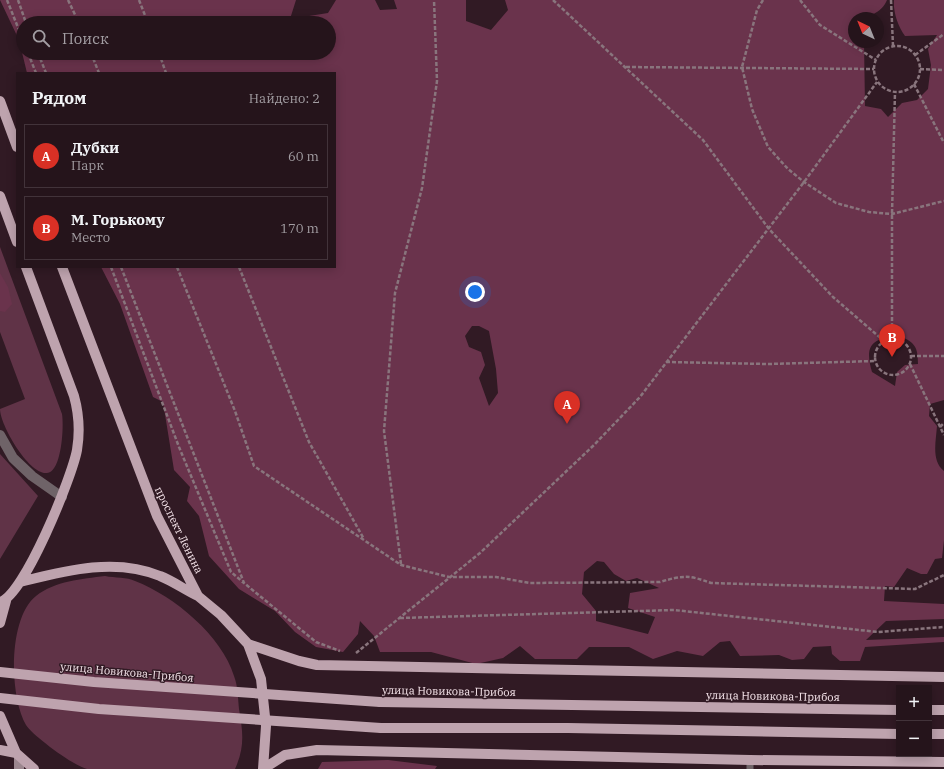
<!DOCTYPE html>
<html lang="ru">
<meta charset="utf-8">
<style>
:root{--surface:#25141b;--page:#312128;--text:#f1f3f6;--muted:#a39ea3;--line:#42333a;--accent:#d93025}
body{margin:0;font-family:"IBM Plex Serif",serif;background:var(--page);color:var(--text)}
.controls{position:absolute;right:12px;bottom:12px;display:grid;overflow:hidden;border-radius:0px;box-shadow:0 2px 10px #0003}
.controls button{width:36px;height:36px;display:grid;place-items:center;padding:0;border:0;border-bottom:1px solid var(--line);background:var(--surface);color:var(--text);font:20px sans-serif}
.compass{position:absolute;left:848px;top:12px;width:36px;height:36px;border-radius:50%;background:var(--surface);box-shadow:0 2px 10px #0003;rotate:317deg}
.you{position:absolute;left:475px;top:292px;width:14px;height:14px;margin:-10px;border:3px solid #fff;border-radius:50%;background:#1a73e8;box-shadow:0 0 0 6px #1a73e833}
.badge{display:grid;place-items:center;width:26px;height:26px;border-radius:50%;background:var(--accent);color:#fff;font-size:13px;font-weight:700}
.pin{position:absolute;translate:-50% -33px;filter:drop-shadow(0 1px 2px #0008)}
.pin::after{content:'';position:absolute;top:21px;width:14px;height:12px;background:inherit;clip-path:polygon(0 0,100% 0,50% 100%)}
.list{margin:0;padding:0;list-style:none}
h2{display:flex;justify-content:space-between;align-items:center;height:52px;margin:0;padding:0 16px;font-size:17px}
h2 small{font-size:13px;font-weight:400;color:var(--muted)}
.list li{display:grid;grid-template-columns:26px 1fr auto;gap:12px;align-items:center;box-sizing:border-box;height:64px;margin:0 8px 8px;padding:0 8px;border:1px solid var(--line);border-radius:0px}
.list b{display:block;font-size:15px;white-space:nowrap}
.list p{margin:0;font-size:13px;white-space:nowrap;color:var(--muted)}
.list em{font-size:13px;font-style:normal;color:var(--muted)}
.icon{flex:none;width:22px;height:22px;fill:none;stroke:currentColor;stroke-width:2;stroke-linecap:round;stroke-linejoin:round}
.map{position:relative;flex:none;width:944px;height:769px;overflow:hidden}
.search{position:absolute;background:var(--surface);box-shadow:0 2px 10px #0003;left:16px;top:16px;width:320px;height:44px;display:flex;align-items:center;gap:10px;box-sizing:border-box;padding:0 14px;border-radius:22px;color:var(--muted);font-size:15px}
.panel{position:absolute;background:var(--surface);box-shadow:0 2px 10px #0003;left:16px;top:72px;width:320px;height:196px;border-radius:0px}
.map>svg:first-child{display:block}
.green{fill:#603347}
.forest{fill:#6a334c;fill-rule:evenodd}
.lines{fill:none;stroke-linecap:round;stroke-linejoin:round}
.path{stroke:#89757d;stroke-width:2.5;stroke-dasharray:4 2;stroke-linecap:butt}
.service{stroke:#6f6368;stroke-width:7}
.minor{stroke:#6f6368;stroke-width:10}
.secondary{stroke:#9c878f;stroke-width:10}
.primary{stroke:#bea3ae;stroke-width:10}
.primary-bridge{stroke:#bea3ae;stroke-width:10}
.labels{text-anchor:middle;stroke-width:3;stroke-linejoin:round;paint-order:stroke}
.street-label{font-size:11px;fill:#f8e7ed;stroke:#311a24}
</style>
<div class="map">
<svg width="944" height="769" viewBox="0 0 944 769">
<rect width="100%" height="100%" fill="#311a24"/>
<path class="green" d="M0,247L62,414C64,425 62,472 47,473C29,475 0,425 0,409L25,399L0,332Z
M0,454L38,496L0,559Z
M105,576C115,578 127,577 135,581C174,596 222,636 234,676C238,686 238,699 239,709C243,732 245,747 235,769C199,769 163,769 126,769C116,769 97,769 87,769C74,766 33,736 26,725C9,696 8,618 36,596C55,581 82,579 105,576Z"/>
<path class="forest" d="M0,0H296L290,19L328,13L336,0H375L380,10L397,9L394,0H466V21L491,30L508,10L505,0H887C882,13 867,18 854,18V42H864L865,106L881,109L888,117L902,103L917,100L928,89L931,65L928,49L937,35L905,36C898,26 893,12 894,0H944V400L930,404L929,416L937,426C936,441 931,461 944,471V540L942,558L935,559L927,574H921L907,568L894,587L885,586L884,601L944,604V619L886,621L866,640L944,637V642L865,647L860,661H840L832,654L831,646L813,647L804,659L792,660L779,655L740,656L730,641L720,642L703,656L677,651L653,659L629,647H589L577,659H535L520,646L503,658L476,664L431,652H380L374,636L360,621L358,634L343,652L316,647L295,632L275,611L239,589L209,556L199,516L187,501L190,487L174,470L163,402L153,397L120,304L101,267H335V73H27L19,40ZM23,23H329V53H23ZM472,326H479L489,331L496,369L498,393L489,406L479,378L485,365L481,352L469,347L465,336ZM899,336C915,342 918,347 918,364L905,365L897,372L895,386L872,372C864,345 872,338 899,336ZM597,561L604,562L614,574L626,581L637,578L659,588L630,593L628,608L655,617L648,634L596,621V611L582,594L584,572Z
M0,273L8,287L12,304L5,312L0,311Z
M388,760L437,766L435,769H318L322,762Z"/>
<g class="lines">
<path class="path" d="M7,0L23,40
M18,0L26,23
M68,0L79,23
M139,0L148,23
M553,0L703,140L769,229L833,297L884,341
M763,0L757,10L742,67L752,109L768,147L788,169L804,182L836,203L869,212L892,214L944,201
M800,0L820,25L876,60
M891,0L893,46
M874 69a23 23 0 1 1 46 0a23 23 0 1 1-46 0Z
M28,53L36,73
M38,53L46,73
M91,53L99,73
M159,53L166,73
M915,55L944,34
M626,67L874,69
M920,69L944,70
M914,84L944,143
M111,267L179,447L231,572L244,583
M121,267L244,583L316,642L340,651
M177,267L235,411L254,466L401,565L449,577H496L530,583L660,582C683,575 689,575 711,583L915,589L944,575
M239,267L309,442L364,539
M875 357a18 18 0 1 1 36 0a18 18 0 1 1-36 0Z
M892,339V214L895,92
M911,356H944
M666,362L768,364L875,361
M910,364L944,435
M940,427L944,423
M401,564L384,431L395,293L422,188L437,81L434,0
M400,618L674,610L878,632L944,627
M356,653L480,553L594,445L640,397L804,182L877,82"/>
<path class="service" d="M750,760V769"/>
<path class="minor" d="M0,435L13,458L32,476L62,497"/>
<path class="secondary" d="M19,757V769"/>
<path class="primary" d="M0,101L17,147
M0,196L17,242
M62,267L157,516L198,596L221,615L248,644L261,679L266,726L263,769
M20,582C64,571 115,557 160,576C173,581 185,590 198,596
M0,602C24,596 72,477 77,450C80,432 79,414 74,396L26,267
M0,623L6,601
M248,644L299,661L317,665L944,677
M380,702L899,710
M929,710H944
M0,716L16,753L34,769
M381,728H568L899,734
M929,734H944
M0,750L16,753
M263,769L285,755L317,750L750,760L944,762"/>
<path class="primary-bridge" d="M0,672L94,682L380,702
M0,698L99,709L381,728"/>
</g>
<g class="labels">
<g class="street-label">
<text transform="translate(179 530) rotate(64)" y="4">проспект Ленина</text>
<text transform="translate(127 672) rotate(5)" y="4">улица Новикова-Прибоя</text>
<text transform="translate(449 691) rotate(1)" y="4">улица Новикова-Прибоя</text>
<text transform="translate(773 696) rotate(1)" y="4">улица Новикова-Прибоя</text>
</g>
</g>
</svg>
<div class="controls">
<button>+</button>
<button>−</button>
</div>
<svg class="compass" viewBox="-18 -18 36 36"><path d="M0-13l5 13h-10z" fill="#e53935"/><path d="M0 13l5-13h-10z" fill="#a39ea3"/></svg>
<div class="you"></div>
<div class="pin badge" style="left:567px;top:424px">A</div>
<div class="pin badge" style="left:892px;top:357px">B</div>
<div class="search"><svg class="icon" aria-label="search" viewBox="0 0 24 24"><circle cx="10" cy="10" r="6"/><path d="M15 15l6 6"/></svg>Поиск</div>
<section class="panel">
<h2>Рядом<small>Найдено: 2</small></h2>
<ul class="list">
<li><span class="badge">A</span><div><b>Дубки</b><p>Парк</p></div><em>60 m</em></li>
<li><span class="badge">B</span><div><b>М. Горькому</b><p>Место</p></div><em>170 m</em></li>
</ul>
</section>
</div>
